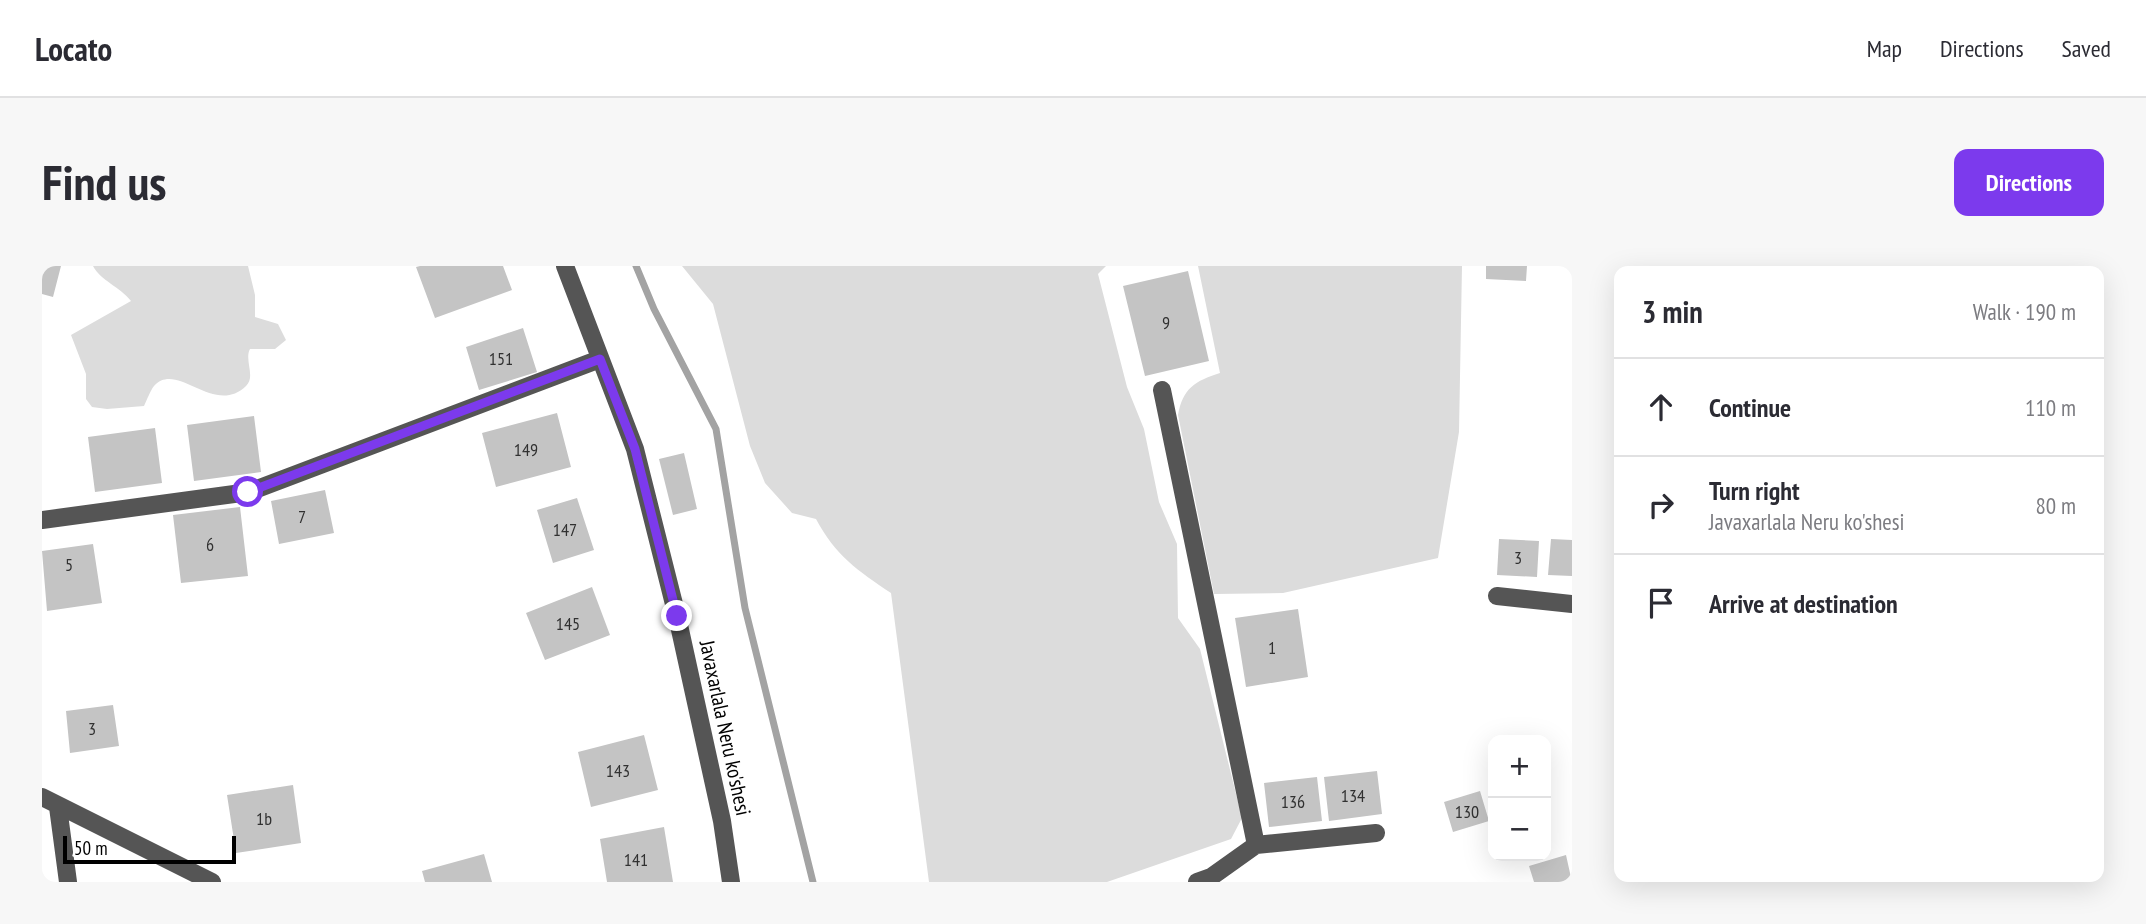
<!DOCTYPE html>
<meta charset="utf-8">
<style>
:root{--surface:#fff;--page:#f7f7f7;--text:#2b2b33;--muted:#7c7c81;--line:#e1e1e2;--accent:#7c3aed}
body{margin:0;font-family:"PT Sans Narrow",sans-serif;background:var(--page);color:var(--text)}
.controls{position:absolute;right:21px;bottom:21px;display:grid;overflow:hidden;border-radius:14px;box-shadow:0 7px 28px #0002}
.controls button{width:63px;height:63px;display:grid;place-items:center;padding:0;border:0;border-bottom:2px solid var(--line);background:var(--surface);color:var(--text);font:35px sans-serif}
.scale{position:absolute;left:21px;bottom:18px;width:173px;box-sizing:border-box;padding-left:7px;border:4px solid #000;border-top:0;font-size:19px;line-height:24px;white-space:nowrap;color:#000;-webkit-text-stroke:5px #fff;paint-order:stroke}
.stop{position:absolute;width:21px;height:21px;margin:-16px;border:5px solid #7c3aed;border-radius:50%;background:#fff}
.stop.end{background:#7c3aed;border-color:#fff;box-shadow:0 2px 7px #0008}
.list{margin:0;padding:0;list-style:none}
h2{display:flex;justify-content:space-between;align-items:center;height:91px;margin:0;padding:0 28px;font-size:30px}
h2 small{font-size:23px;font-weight:400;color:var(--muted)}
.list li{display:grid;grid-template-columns:46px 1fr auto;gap:21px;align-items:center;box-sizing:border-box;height:98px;padding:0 28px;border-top:2px solid var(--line)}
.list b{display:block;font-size:26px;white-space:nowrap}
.list p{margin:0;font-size:23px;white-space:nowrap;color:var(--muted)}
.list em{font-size:23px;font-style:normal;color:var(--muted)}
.icon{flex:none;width:38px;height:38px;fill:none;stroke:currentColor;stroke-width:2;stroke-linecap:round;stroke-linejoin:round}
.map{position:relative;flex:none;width:1530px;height:616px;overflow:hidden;border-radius:14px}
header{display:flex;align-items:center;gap:42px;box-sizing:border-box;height:98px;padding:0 35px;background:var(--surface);border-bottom:2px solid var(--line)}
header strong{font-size:33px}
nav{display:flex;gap:38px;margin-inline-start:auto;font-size:24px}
.intro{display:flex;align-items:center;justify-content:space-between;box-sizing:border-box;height:168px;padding:0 42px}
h1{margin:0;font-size:49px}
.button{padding:18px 32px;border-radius:14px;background:var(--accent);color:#fff;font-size:24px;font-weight:700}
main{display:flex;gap:42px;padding:0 42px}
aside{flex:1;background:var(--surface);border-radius:14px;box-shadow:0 7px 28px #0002}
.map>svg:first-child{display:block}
.green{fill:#dcdcdc}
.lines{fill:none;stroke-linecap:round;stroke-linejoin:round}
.stream{stroke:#a3a3a3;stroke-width:7}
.building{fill:#c4c4c4}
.minor{stroke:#555;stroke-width:18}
.route{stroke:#7c3aed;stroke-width:9}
.labels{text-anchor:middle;stroke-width:5;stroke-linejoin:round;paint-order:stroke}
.number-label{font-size:18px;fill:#313131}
.street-label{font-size:21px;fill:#000;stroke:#fff}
</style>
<header>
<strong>Locato</strong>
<nav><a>Map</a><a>Directions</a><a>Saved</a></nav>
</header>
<div class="intro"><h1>Find us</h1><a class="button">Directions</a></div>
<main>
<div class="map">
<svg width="1530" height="616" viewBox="0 0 1530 616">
<rect width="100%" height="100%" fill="#fff"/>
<path class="green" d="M51,0H206L213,29V51L236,58L244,74L233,83H208C202,94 214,111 204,120C172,151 135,94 112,120C108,125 105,134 102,140L65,143L50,141L44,133V108L29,69L89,35C77,20 59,15 51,0Z
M640,0H1064L1056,8L1085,121L1102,163L1117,236L1135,278L1136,352L1158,383L1200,552L1189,573L1065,616H887L849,327C816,305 793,289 774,253L750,247L723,217L708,180L671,38Z
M1156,0H1420L1417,166L1396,292L1241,327L1172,328L1136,149C1141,122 1153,115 1178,107Z"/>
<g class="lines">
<path class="stream" d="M594,0L612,43L674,163L703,342L771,616"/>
</g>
<path class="building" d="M0,0H19L11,31L0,28Z
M378,0H461L470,24L393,52L374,1Z
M1444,0H1485L1484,15L1444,13Z
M1146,5L1167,95L1103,110L1081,20Z
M481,62L495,106L437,124L424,81Z
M515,147L529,201L454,221L440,167Z
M212,150L219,206L152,215L145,159Z
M113,162L120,217L53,226L46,171Z
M642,187L655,243L631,249L617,193Z
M283,224L292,267L237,278L229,235Z
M535,232L552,284L511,297L495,244Z
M198,241L206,310L139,317L131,249Z
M1457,273L1497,275L1495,311L1455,309Z
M1509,273L1530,274V310L1506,309Z
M51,278L60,337L5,345L0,285Z
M550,321L568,369L503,394L484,347Z
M1256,343L1266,411L1204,421L1193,352Z
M71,439L77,480L28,487L24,445Z
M602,469L616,524L549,541L536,486Z
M1335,505L1340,548L1287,555L1282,511Z
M1275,511L1280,555L1227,561L1222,517Z
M251,519L259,577L194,587L185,529Z
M1438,525L1447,555L1411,566L1402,536Z
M622,561L631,616H565L558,573Z
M442,588L450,616H383L380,605Z
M1524,589L1530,616H1492L1487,600Z"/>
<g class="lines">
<path class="minor" d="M523,0L593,183L635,350L680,555L689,616
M1120,124L1214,579
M0,254L207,226L558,93
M1455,330L1530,338
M0,531L170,616
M16,541L26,616
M1155,616L1169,611L1214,579L1334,567"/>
</g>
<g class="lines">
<path class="route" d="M206,226L558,93L593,183L635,350"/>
</g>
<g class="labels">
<g class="number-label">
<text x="1124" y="63">9</text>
<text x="459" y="99">151</text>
<text x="484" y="190">149</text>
<text x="260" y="257">7</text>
<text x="523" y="270">147</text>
<text x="168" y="285">6</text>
<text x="1476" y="298">3</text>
<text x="27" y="305">5</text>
<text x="526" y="364">145</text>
<text x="1230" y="388">1</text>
<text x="50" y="469">3</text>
<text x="576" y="511">143</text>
<text x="1311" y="536">134</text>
<text x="1251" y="542">136</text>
<text x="1425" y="552">130</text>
<text x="222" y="559">1b</text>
<text x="594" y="600">141</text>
</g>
<g class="street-label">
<text transform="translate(683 462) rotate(78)" y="7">Javaxarlala Neru ko'shesi</text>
</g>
</g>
</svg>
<div class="controls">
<button>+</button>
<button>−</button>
</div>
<div class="scale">50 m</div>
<div class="stop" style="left:206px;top:226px"></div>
<div class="stop end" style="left:635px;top:350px"></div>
</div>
<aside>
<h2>3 min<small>Walk · 190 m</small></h2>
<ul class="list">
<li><svg class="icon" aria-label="ahead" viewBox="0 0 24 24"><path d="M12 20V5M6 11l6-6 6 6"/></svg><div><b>Continue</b></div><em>110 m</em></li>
<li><svg class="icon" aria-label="right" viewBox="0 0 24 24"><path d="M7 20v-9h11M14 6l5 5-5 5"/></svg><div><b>Turn right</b><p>Javaxarlala Neru ko'shesi</p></div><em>80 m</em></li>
<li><svg class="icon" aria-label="arrive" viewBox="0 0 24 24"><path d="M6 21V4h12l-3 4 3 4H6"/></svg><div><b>Arrive at destination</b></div></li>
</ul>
</aside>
</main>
